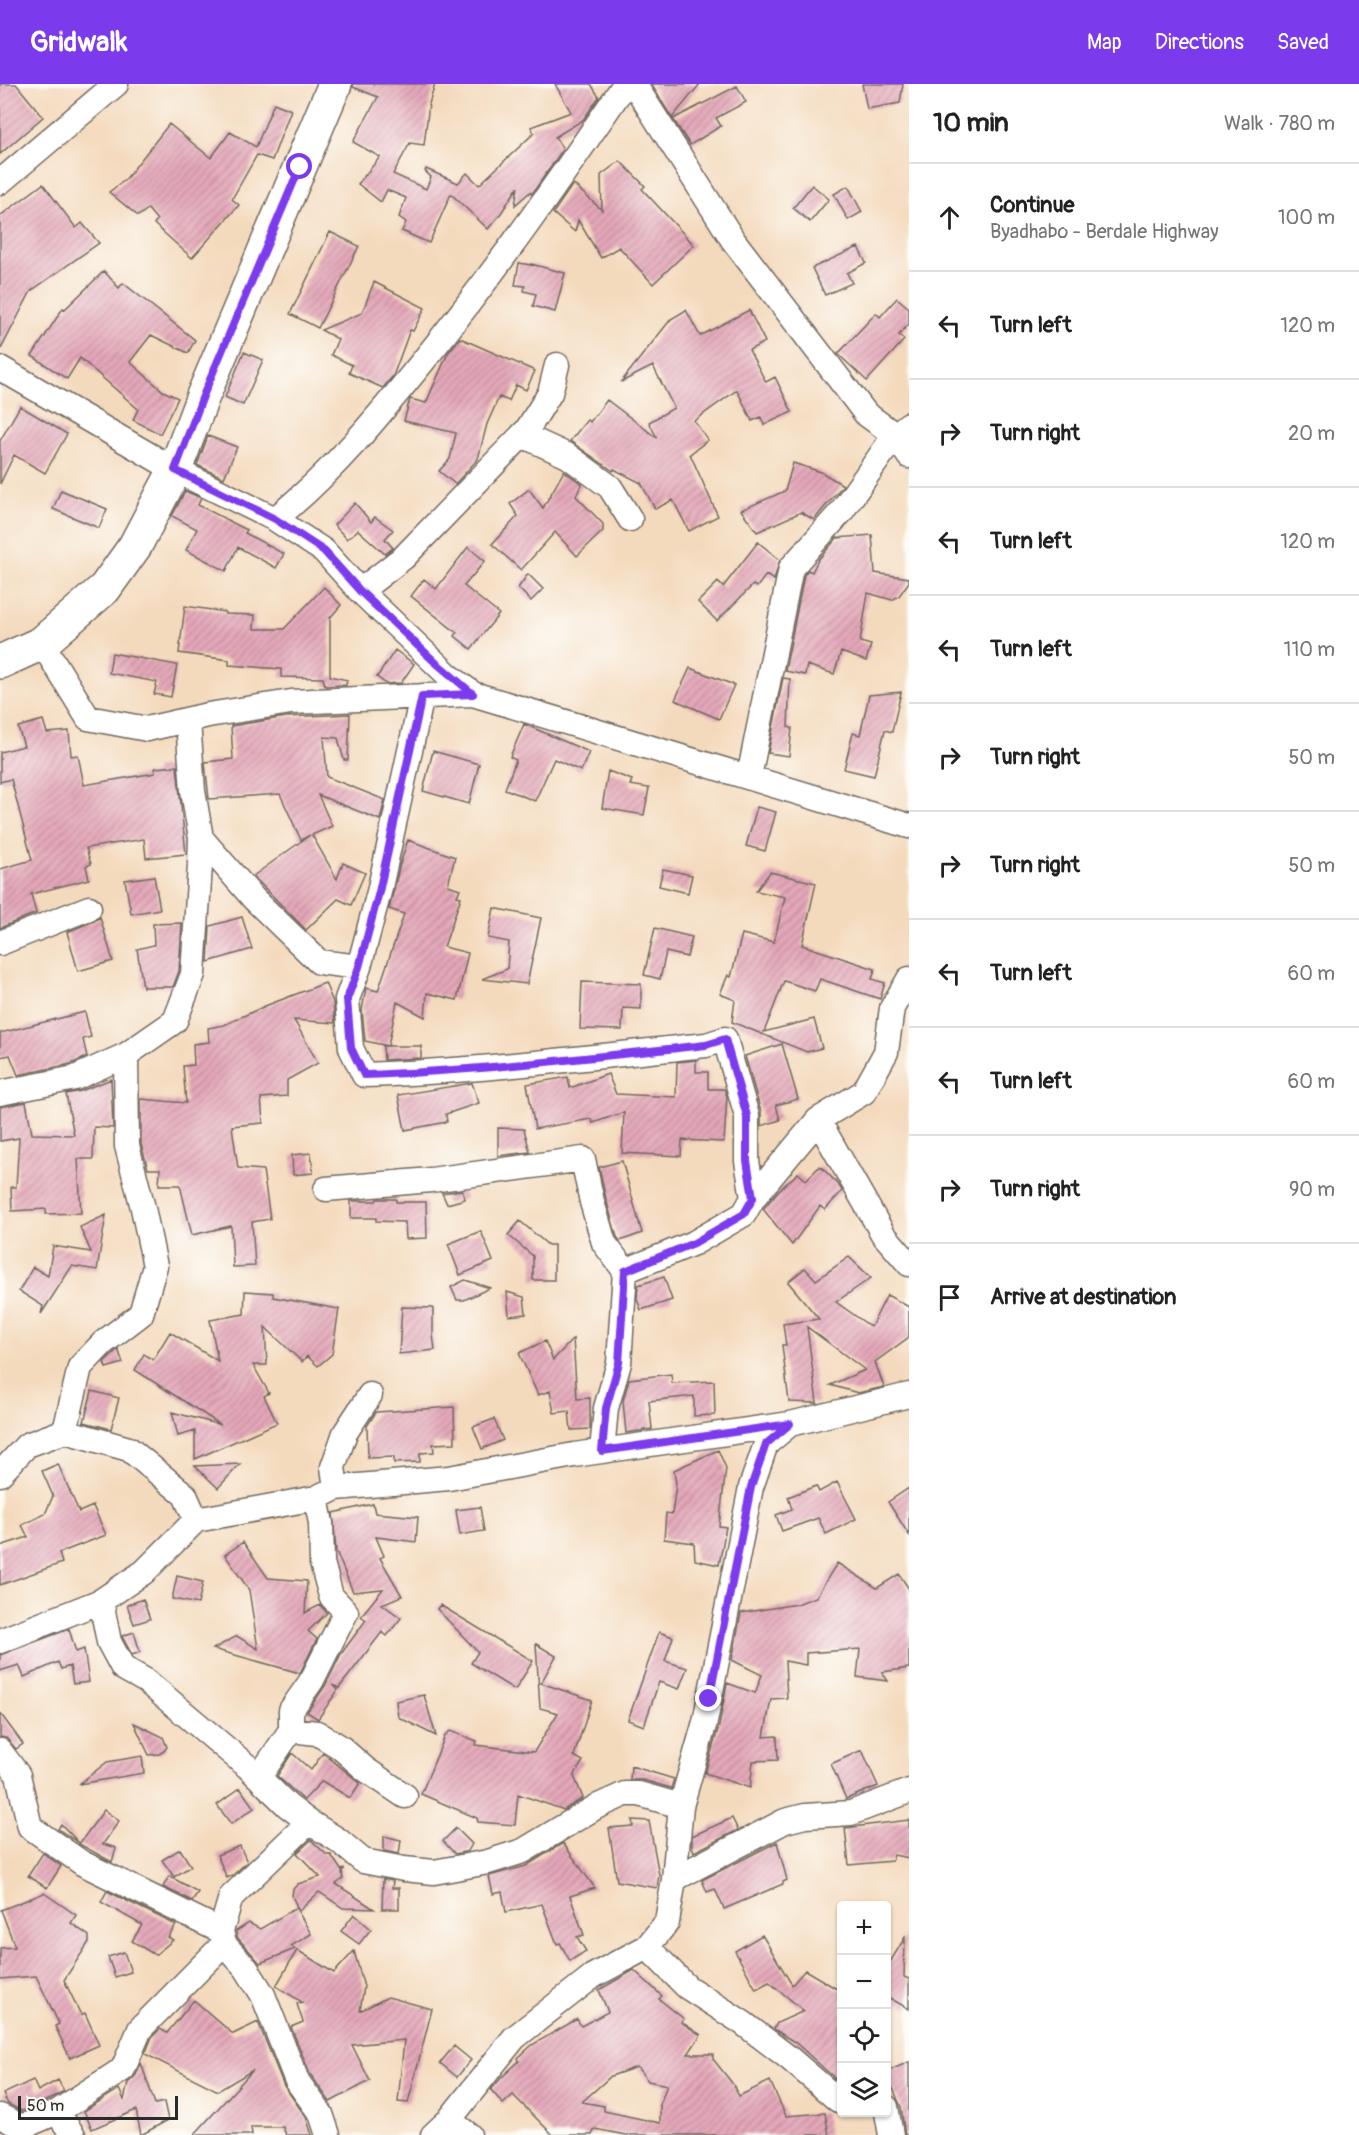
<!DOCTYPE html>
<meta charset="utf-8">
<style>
:root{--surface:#fff;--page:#f6f6f6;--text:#222;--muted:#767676;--line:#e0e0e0;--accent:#7c3aed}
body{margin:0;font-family:Pangolin,sans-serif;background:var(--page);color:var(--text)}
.controls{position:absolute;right:18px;bottom:18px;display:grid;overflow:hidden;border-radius:6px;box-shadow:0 2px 4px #0004}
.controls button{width:54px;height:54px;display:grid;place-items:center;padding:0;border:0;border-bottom:2px solid var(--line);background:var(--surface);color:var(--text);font:30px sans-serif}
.scale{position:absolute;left:18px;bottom:15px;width:160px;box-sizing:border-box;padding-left:6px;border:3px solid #2b2b2b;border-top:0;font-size:16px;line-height:21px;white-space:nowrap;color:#2b2b2b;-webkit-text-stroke:4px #fdfcf7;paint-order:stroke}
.stop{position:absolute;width:18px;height:18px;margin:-14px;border:4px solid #7c3aed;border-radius:50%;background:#fff}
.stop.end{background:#7c3aed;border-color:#fff;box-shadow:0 2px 6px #0008}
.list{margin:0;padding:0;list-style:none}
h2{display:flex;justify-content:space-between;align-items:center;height:78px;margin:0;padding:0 24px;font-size:26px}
h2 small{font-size:20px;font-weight:400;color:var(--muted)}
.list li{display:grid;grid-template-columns:39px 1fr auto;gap:18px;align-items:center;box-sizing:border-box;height:108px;padding:0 24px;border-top:2px solid var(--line)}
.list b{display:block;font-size:22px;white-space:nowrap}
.list p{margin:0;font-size:20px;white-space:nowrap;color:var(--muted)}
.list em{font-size:20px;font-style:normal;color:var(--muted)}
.icon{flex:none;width:33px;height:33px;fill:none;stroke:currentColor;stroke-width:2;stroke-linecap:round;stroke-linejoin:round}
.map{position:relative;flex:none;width:909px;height:2051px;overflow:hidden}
header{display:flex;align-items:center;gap:36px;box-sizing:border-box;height:84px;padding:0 30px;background:var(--accent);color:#fff}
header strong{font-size:28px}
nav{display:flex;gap:33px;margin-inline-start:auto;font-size:21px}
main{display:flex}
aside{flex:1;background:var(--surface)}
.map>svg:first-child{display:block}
.building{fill:url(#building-hatch);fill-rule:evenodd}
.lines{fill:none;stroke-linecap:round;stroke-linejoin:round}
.street-casing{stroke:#71685e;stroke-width:27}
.primary-casing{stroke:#71685e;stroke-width:36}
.street{stroke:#fff;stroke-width:24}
.primary{stroke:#fff;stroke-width:33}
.route{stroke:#7c3aed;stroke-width:8}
</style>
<header>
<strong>Gridwalk</strong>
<nav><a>Map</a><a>Directions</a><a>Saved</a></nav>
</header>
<main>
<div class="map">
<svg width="909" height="2051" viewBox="0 0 909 2051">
<defs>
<pattern id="building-hatch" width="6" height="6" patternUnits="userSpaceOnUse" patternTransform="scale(1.5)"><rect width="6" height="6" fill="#e5a8ba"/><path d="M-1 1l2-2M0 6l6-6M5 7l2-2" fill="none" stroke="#ba8997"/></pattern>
</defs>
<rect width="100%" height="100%" fill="#fdfcf7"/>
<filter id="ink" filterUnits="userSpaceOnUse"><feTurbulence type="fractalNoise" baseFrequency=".0167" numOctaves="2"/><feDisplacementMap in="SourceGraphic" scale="12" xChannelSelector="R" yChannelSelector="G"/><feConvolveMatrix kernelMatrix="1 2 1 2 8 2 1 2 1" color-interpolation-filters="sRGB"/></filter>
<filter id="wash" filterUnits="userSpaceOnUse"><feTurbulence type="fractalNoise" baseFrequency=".008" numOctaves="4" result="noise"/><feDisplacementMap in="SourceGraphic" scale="24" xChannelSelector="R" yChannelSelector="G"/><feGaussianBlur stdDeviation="1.35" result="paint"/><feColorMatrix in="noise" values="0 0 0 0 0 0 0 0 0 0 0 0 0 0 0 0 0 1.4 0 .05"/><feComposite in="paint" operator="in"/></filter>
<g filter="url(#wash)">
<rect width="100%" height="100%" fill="#f4dabd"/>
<g id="blocks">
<path class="building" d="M0,0H16L43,33L0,70Z
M353,0H435L429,20L424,61L410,59L393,90L426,105L431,93L425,87L426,85L458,99L467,89L479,101L534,49L531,43L571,28L555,0H591L599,13L583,36L555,53L563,65L532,110L530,108L515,121L518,103L499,132L488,145L451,110L429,159L402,147L406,138L399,133L406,114L387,106L381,118L358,100L380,73L353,58L378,13L353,3Z
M651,0H700L672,34Z
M862,0H903L900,19L867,25Z
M737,2L746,18L716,34L721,42L690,61L673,35Z
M274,19L291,26L272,76L257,71L232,115L239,121L192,174L154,140L157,136L148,125L138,132L109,108L125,96L169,40L211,74L230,48L256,63Z
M620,77L645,102L642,105L694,161L653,200L619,163L601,174L578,136L575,148L553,129L573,100L602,126L601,91Z
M43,100L76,144L82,139L99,159L31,207L0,267V132Z
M812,101L829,115L810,138L793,124Z
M848,102L862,128L848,136L834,110Z
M330,148L359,162L318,244L290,230Z
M858,163L866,179L847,189L852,199L825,211L812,184Z
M519,179L531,181V180L565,189L555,228L533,222L536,210L524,207L525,202L515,201Z
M104,187L119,204L123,199L195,256L188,269L151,251L130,278L163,307L178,314L160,350L133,336L138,325L80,274L67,295L32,272L63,224L65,225Z
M374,198L425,224L413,247L410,246L393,292L383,304L349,289L352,281L331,271L338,255L321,246L362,229Z
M897,214L909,224V240L899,251L904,256L867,297L838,270L876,229L880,233Z
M686,226L700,252L749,226L765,258L749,266L766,298L775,293L792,328L764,341L761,333L752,337L737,306L694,337L708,356L690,370L718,432L689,447L673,416L655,425L641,399L614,385L613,387L570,357L587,336L590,338L607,316L657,354L649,338L674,324L653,282L621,298L671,235Z
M460,254L535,287L526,306L516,301L509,317L499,313L487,340L478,375L455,400L439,387L450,375L456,349L404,337L410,315L426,319L448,269Z
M244,268L263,276L243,321L225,313Z
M20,322L67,350L45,389L14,371L0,400V357Z
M208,352L237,363L224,394L197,381Z
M793,379L821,388L843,401L814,436L801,428L757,448L741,426L785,407Z
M564,387L582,400L576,412L603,440V447L577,472L555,448L521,486L492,460L518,432L510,420L529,405L543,424Z
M61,406L107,425L99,444L53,425Z
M185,407L201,414L198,421L247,446L245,449L284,470L276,484L238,463L226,487L186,466L197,445L172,432Z
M355,419L371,438L375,433L393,446L385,455L393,464L385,470L358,446L347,455L334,441Z
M872,451L875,489L909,494V498L899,512L892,516L868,509L860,558L871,561L866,577L841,568L834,590L807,581L805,591L785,587L804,491L808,486L812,488L818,476L837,454Z
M758,458L780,476L774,496L766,491L757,503L753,501L717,537L698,518L718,498L723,503Z
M468,463L485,477L464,502L499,530L471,565L455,552L457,549L411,512L424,495L436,505Z
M528,490L543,505L531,517L518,504Z
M324,503L341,521L330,534V592L347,596L346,601L325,602L323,594L281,593V585L229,581V576L179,569L185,522L225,528V530L255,531L254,545H284Z
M395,566L414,580L401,599L386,600L377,593Z
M112,569L177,581L171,613L154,610L157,598L109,589Z
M690,584L734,601L719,635L675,616Z
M783,594L790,595L788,643L792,644L789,672L768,669Z
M901,608L892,648L885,646L874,692L844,685L853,649L860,651L869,611Z
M350,630L348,676H344L338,654L324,653L327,693L385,716L380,736L318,711L332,742L312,751L337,795L343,779L365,789L351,821L338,815L306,846L253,792L310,751L301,756L280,710L209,715L205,678L233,675L231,642L286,633Z
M43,636L47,649L69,647L71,672L78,671L84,701L155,689V684L177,682L186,770L146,774L144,755L86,764L91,780L86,782L89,795L31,810L36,829L0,844V785L32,776L11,695L0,698V668L24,662L18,643Z
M524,640L589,668L581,687L554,675L535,717L505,705L516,676L510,673Z
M433,667L479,680L469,720L423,707Z
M608,687L632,696L630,701L649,704L644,731L602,724Z
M757,723L776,728L765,767L746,762Z
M408,756L455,773L448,801L460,805L457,812L461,813L444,863L468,869L457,916L427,909L425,933L397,918L388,962L365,957L362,926L366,904L378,907L404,830L389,825L400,780Z
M663,785L692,791L688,809L659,802Z
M770,788L816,799L802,861L875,885L872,895L885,899L880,915L820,895L815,907L784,897L764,948L814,935L822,964L807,968L732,938L735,916L720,910L728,891L731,893L742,850L774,858L785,813L756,807Z
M154,792L160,825L131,830L125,796Z
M494,824L541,834L527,900L482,895L507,885L509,858L488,854Z
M100,833L113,877L78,887L67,848L94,837Z
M242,833L252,865L208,878L210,842Z
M182,839L179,887L173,903H143L137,865L154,861L153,840Z
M655,844L692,853L687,873L666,868L660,895L644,891Z
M582,898L641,900V925L623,924L622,946L580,945Z
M325,899L333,918L335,939L294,936L318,979L287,996V1012L261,1014L263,1039L232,1042L238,1084L263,1086L270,1135L252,1138L255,1182L233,1183L231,1142L192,1151L180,1101H159L160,1085H148L141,1060V1015L186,1019L183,982L194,981L193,960L209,958L208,944L224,941L265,922Z
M85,928L91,953L83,955L87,973L71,980L18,991L10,971L0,973V949Z
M782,960L798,1015L776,1021L780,1036L761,1042V1028L745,972Z
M383,962H421V974L384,976Z
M696,976V988H708V1005H724L727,1012L724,1058L682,1056L681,1072L622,1069L624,1028L593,1039L591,1035L535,1045L527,1000L568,993L570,1004L608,990L616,1010L676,1013L677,978Z
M111,995L113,1044L94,1043L93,1075H78L81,1129L46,1130V1125L12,1127L11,1103H16L19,1054L0,1057V1023L26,1018L32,1050L74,1051L66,1010L81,1007Z
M472,999L479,1019L446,1030L447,1038L405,1046L398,1011Z
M498,1044L524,1045L530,1068L498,1072Z
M311,1069L313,1089L293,1091L292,1071Z
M622,1077L642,1149L620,1157L617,1153L606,1115L599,1083Z
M820,1082L838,1100L842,1107L825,1126L820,1122L792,1161L763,1125L778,1107L798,1089L806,1096Z
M462,1106L465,1115L447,1120L442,1109Z
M377,1115H396V1118H426L427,1154L406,1155L405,1138L376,1137V1134H351V1117H376Z
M106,1131L97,1186L72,1182L41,1230L43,1222L19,1207L33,1183L48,1192L53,1162L91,1168L80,1143Z
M520,1137L548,1161H554V1196H533V1172L508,1151Z
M481,1147L493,1177L460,1191L448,1160Z
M849,1173L871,1194L836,1218L871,1243L887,1211L909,1223V1253L875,1278L884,1303L858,1309L830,1301L865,1286L807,1243L817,1319L789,1318L782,1261H786L783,1240L819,1235L788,1198L805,1184L816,1196Z
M664,1193L672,1216L641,1226L637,1215L638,1201Z
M465,1196L490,1204L464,1216H457L451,1203Z
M245,1207L273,1209V1213L339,1225L332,1270L318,1282L307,1272L302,1278L265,1243L267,1281H253L269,1309L264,1312L277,1339L195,1375V1347L178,1352L172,1328L221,1341L135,1286L144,1270L153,1276L170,1248L218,1277L210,1236L244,1230Z
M507,1208L524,1213L526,1230L509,1232Z
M402,1223L433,1224V1251L435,1266L399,1270Z
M573,1255L577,1315L590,1314V1345L571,1346L569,1327L554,1329L550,1307L538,1311L519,1269L545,1257L553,1276Z
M118,1265L123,1279L106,1284L104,1278Z
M671,1290L672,1299L714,1297L715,1331L694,1332V1312L649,1317L652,1345L626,1349L623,1317L629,1295Z
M92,1307L119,1314L111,1345L84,1338Z
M454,1323L455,1359L433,1360L434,1368L420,1369V1378L394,1379V1373L368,1374L367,1342L376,1328Z
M494,1335L503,1356L482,1365L473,1343Z
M718,1366L726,1384L719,1442L726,1443L719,1481L695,1476L694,1459L664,1455L666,1429L672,1430L676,1401L674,1386Z
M58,1380L79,1428L93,1422L106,1451L59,1469L62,1479L0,1501V1462L28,1453L22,1441L45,1430L53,1412L42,1387Z
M240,1380L218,1404L195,1382Z
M837,1398L856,1435L826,1450L818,1434L782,1447L776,1431L792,1425L788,1413L816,1402L819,1408Z
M909,1404V1451L888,1418Z
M373,1420L375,1429L418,1433L416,1458L376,1453L384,1472L380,1474L402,1512L382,1520L401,1534L387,1552L382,1548L339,1604L332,1601L338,1606L318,1635L307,1628L325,1602L341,1570L366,1536L361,1532L383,1505L353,1508L336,1467L333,1429Z
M480,1423L484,1447L460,1451L456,1426Z
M243,1458L268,1494L307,1497L305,1529L320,1521L327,1529L308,1547L317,1555L300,1589L213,1565L237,1552L258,1565L249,1506L225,1471Z
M837,1479L877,1504L899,1490L909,1505V1584L882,1588L888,1597L857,1593L860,1565L806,1569V1581L785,1577L787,1614L771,1615L764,1653L777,1652L778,1676L753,1677L750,1704L705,1689L719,1642L727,1599L755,1609L762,1591L732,1576L741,1529L797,1520L816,1513Z
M177,1492L203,1498L198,1520L172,1515Z
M143,1515L150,1535L134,1540L127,1521Z
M440,1521L533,1577L515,1606L471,1579L478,1568L437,1525Z
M69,1545L76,1568L84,1565L89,1598L73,1600L70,1582L61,1585L58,1578L24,1593L19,1581L0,1587V1571Z
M134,1548L140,1568L132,1571L122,1552Z
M659,1548L673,1553L665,1577L687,1584L679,1605L659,1598L644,1642L628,1636Z
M536,1560L556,1572L541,1599L592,1616L574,1672L583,1677L574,1692L583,1714L564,1726L518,1710L515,1741L478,1738L477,1734L421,1710L445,1652L450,1647L477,1657L476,1661L534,1668L558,1629L540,1624Z
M424,1611L436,1652L398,1633L396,1617Z
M0,1629L23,1660L16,1665L6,1654L0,1653Z
M134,1639L163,1653L167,1663L164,1667L159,1670L149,1671Z
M862,1666L878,1702L846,1715L831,1680Z
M292,1669L311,1686L323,1669L360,1699L350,1714L322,1697L304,1716L277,1692Z
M142,1672L144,1689L79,1700L107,1678Z
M631,1682L674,1695L671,1704L643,1696H630Z
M240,1704L254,1724L231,1740L217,1721Z
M104,1726L119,1737L103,1760L116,1764L112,1778L79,1760Z
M732,1734L738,1746L694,1768L692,1762V1752Z
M632,1736L649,1737L659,1791L657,1804L617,1797L609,1744L633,1742Z
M909,1736V1774L894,1771L892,1777L849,1781L845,1744Z
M61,1740L79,1759L58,1745Z
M456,1744L472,1760L468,1767L455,1770L443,1757Z
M384,1752L401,1756L399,1770L384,1767Z
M311,1756L327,1771H331L341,1786L345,1785L342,1787L343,1795L336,1800L374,1825L343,1824L319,1808L299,1827L292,1812L293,1805L298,1800L320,1793L297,1769Z
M777,1758L787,1796L783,1798V1800L724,1825L715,1805L707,1808L702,1796Z
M563,1759L595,1804L570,1812L584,1851L577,1853L586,1867L570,1877L560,1859L557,1860L542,1820L506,1828L502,1808L493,1810L489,1792L526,1782Z
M240,1762L247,1778L233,1791L227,1794L217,1771Z
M180,1765L191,1782L174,1793L162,1776Z
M43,1769L61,1782L47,1804L28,1792Z
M169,1792L198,1808L192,1817L163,1803Z
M383,1795L393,1797L392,1804H399V1825H382Z
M107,1807L176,1841L168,1853L173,1856L155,1871L132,1857L142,1841L101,1818Z
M44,1809L76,1831L71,1839L89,1852V1858L64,1896L81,1931L85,1929L99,1961L70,1974L55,1942L59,1940L36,1892L0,1895V1864L15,1863L1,1826Z
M296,1824L311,1850L291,1862L295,1865L260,1879L237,1853L236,1847L249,1839L260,1845Z
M354,1830L371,1845L359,1860L341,1847Z
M762,1851L792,1901L805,1886L842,1908L840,1999L796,1959L774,1945L777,1939L804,1927L769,1898L756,1905L735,1867Z
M905,1853L904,1893L909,1895V1925L886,1912V1885Z
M297,1866L334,1889L354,1867L364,1903L360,1927L388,1913L432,1925L408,2019L398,2018L404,1956L352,1961L370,1997L330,2018L310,1990L291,1943L303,1938L297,1920L302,1918L276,1902Z
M124,1868L131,1888L115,1893L108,1873Z
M634,1886L662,1912L659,1915L684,1935L681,1938L701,1951L688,1970H713V1975L732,1999L739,2012L770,1997L786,2032L825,2029L829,2051H626L595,2045L592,2051H553L513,2011L503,2020L491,2006L501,1994L519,1977L518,1974L532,1961L577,1935L581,1942L608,1928L599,1906ZM637,1983L648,1997L667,2001L660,2020V2039L604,2027V2022L582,2018L611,1992Z
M194,1916L233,1950L258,1938L284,2002L306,2033L312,2051H286L283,2043H251L252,2051H194L253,1986L218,2007L145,1970L152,1953L160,1945L167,1949Z
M454,1962L471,1976L457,1993L440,1979Z
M909,1978V2051H905L901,2023L886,1988Z
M141,1979L155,2020L164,2018L168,2036L141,2051L136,2026L92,2045L84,2027L119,2005L124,2016L128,1999L136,1991Z
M33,1996L38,2007L58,1996L64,2007L50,2015L22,2027L8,2020L3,2010Z"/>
</g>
</g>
<g filter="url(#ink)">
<use href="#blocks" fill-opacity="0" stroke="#71685e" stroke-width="1.5"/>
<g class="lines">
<defs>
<path id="street" d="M634,0L733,156L866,330L895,351L909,372
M0,98L116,0
M0,284L175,386L275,435L324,467L360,507L448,591L473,610
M522,351L568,372L610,403L630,435
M275,435C332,389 378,333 424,276C496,187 561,94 625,0
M360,507L404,473L527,346L550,309L557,281
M42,559L88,634L147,645L208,631L291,618L473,610L909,742
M422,612L379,808L359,883L347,915L351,964L364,991C479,987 592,973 706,961L725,955L747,1032V1077L753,1114
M749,693L791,484L841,428L895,351L909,340
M201,754L254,815L319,878L359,883
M0,859L89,824
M0,1009L75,994L126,971L175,937L193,890L200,781L201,754L193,707L188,637
M818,1036L883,1150L909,1180
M326,1105L431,1096L583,1075L592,1118L604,1159L625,1187L619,1279L606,1324L602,1367
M625,1187L694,1159L744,1130L753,1114L818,1036L864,1008L886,968L892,924L909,895
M65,1347L129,1365L185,1411L196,1436
M0,1390L27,1361L65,1347L80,1283L103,1259L141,1230L155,1182L143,1124L127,1062L126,971
M336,1404L333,1383L345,1349L370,1311
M101,1517L109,1558L123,1584L146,1597L248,1683L288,1722L309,1738L338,1756L363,1777L404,1785L434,1788L488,1778L523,1767L596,1723L625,1710H639L681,1722
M0,1557L101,1517L144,1488L196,1436L316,1414L336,1404L449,1394L574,1371L790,1340L909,1311
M291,1646L317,1649L340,1663L365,1685L405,1712
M0,1667L18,1691L30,1743L82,1779L221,1847
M259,1693L291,1646V1626L312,1596L346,1528L331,1512L322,1479L321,1439L316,1414
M674,1795L785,1737L805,1732L851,1729L909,1707
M224,1860L246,1884L263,1911L297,1997L321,2030L328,2051
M647,1863L687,1903L743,1939L789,1974L838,2016L842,2015
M886,2023L891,2051
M0,2032L22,2043L57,2028
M449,2036L469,2051
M73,2051L57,2028L123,1985L140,1945L224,1860L221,1847L231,1813L309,1738
M433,2051L449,2036L514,1954L593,1892L647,1863L667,1838L674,1795L681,1722L705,1638L751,1403L766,1360L790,1340"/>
<path id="primary" d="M0,578L42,559L105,504L135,462L175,386L203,312L335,0"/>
</defs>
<use href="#street" class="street-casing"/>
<use href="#primary" class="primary-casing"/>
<use href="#street" class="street"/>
<use href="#primary" class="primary"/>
</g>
</g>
<g class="lines" filter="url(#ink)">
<path class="route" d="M300,83L203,312L175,386L275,435L324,467L360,507L434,577L473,610L422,612L379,808L359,883L347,915L351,964L364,991C479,987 592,973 706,961L725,955L747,1032V1077L753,1114L744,1130L694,1159L625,1187L619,1279L606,1324L602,1367L790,1340L766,1360L751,1403L709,1615"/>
</g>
</svg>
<div class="controls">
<button>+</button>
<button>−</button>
<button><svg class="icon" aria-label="locate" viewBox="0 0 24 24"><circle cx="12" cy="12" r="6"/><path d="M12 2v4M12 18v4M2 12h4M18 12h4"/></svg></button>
<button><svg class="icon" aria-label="layers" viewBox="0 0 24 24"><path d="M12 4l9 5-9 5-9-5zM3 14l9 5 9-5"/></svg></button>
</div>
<div class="scale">50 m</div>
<div class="stop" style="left:300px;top:83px"></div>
<div class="stop end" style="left:709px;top:1615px"></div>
</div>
<aside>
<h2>10 min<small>Walk · 780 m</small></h2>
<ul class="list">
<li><svg class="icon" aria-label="ahead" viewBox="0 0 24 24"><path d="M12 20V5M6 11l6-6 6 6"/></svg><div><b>Continue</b><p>Byadhabo - Berdale Highway</p></div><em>100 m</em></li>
<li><svg class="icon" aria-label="left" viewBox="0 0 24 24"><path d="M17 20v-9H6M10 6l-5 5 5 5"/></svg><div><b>Turn left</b></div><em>120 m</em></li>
<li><svg class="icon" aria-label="right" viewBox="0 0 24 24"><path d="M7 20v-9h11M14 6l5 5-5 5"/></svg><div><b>Turn right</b></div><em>20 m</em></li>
<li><svg class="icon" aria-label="left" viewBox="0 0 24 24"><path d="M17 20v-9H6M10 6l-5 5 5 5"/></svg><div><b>Turn left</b></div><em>120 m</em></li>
<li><svg class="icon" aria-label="left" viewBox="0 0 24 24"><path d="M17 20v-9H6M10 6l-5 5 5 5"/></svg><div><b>Turn left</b></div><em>110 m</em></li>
<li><svg class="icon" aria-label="right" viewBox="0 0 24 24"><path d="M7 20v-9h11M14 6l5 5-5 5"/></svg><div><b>Turn right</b></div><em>50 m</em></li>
<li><svg class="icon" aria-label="right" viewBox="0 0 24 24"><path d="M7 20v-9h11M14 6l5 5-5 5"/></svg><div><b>Turn right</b></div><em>50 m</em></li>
<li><svg class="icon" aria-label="left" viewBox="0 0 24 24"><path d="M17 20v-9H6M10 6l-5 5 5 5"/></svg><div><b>Turn left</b></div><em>60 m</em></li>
<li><svg class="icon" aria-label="left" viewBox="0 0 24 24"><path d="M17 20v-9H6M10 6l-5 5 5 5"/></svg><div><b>Turn left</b></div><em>60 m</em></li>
<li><svg class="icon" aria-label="right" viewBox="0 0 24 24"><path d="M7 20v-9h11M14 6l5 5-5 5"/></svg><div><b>Turn right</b></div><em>90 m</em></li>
<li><svg class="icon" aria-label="arrive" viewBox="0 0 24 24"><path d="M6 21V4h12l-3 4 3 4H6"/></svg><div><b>Arrive at destination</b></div></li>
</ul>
</aside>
</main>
